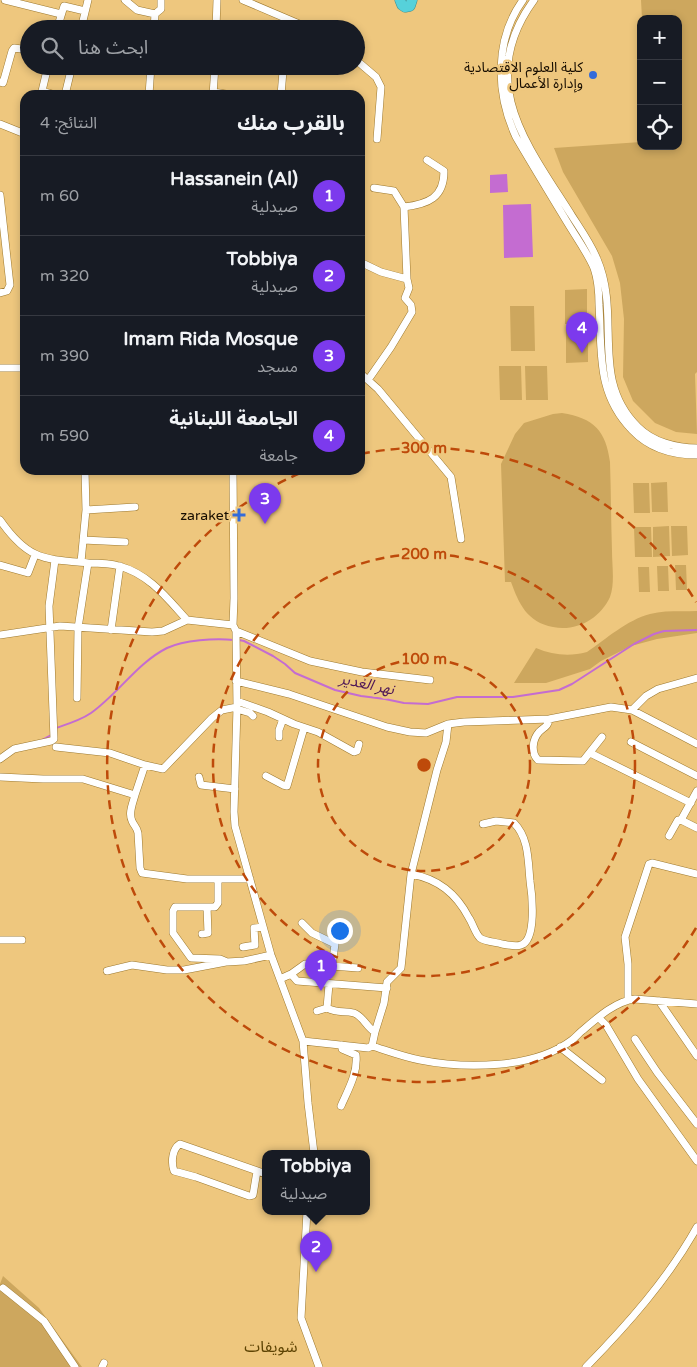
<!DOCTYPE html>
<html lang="ar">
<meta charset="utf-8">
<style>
:root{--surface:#171b24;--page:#20242c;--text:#f1f3f6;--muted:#9ea1a6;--line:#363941;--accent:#7c3aed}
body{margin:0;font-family:"Varela Round","Noto Sans Arabic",sans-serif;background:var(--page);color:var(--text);direction:rtl}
.controls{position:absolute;right:15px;top:15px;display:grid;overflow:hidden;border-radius:10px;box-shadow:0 2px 8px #0003}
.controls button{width:45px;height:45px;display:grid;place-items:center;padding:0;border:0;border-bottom:1px solid var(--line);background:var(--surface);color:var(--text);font:25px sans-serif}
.you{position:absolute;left:339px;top:930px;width:18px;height:18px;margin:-12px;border:4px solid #fff;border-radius:50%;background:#1a73e8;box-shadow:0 0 0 8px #1a73e833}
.badge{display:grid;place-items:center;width:32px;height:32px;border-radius:50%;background:var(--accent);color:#fff;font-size:16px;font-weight:700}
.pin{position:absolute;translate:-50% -41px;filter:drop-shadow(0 1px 2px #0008)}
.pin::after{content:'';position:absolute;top:26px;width:18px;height:15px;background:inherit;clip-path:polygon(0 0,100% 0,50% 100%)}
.popup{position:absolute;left:262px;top:1150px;width:108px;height:65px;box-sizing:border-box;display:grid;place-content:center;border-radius:10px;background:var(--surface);filter:drop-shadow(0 1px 4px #0005);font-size:16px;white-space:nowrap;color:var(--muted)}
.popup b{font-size:19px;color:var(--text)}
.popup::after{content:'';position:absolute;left:50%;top:100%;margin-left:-10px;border:10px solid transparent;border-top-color:var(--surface)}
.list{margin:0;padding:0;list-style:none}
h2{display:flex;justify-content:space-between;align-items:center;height:65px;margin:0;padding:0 20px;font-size:21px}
h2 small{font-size:16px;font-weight:400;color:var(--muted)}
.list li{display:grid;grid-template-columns:32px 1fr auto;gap:15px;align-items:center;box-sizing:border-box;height:80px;padding:0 20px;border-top:1px solid var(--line)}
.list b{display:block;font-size:19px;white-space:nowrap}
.list p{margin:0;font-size:16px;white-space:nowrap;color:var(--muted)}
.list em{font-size:16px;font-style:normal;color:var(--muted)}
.icon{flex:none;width:28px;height:28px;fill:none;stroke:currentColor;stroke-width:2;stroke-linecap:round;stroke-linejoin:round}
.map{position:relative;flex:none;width:697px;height:1367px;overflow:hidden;direction:ltr}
.search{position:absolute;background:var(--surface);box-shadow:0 2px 8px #0003;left:20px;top:20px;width:345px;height:55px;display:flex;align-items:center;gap:12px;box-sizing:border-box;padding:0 18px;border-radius:28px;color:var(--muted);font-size:19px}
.panel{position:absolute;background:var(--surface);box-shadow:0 2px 8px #0003;left:20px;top:90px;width:345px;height:385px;border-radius:15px;direction:rtl}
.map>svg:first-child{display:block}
.green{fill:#cda75e}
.water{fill:#c46cd1}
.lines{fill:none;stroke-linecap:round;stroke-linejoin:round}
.stream{stroke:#c46cd1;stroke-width:2}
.minor-casing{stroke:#9d792f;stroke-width:8}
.highway-casing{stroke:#408c8e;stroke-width:11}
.minor{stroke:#fff;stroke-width:7}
.highway{stroke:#56d1da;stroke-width:10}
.ring{fill:none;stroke:#be4a0a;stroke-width:2.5;stroke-dasharray:9 6}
.poi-dot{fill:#346bda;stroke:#eec77e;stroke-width:2}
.labels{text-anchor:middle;stroke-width:5;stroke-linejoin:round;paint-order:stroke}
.poi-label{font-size:14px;fill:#170d00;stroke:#eec77e;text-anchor:end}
.water-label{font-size:15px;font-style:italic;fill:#4e1656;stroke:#eec77e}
.quarter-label{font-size:16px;fill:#5e4404;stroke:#eec77e}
.centre{fill:#be4a0a;stroke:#eec77e;stroke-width:2.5}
.ring-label{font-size:15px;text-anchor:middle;font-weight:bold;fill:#be4a0a;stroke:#eec77e;stroke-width:5;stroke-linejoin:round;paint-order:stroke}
</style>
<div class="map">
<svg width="697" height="1367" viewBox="0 0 697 1367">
<rect width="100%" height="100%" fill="#eec77e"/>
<path class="green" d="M641,0H697V372L695,374L697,434L676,432L655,423L633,401L623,377L624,319L620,283L612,256L563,172L554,148L641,142V146H678V19H642Z
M587,289V324H565V290Z
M510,306H534L535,351H511Z
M566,328H588V362L566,363Z
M499,366H521L522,400H500Z
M525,366H547L548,400H526Z
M562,413C594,418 606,431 610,462C611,492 611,521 612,551C612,565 615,584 610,597C600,619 576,632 553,627C527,622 519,604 511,582H505L501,464L515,434L524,423L553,414Z
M667,482L668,512H652L651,483Z
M633,483H649L650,513H634Z
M669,526L670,556L653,557V527Z
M671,526H687L688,555L672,556Z
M634,527H651L652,557H635Z
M675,565H686L687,590H676Z
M657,566H668L669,591H658Z
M638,567H649L650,592H639Z
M697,611V633L657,639L631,646L601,661L590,669L546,683H514L536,648C553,655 569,657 587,652C606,639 627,620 650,614C665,610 682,612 697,611Z
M3,1276L39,1308L82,1367H0V1284Z"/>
<path class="water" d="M507,174L508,192L490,193V175Z
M531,204L533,257L504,258L503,205Z"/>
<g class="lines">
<path class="stream" d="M239,640L244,641L273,656L285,664L295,673L335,690L361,696L385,699L404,703L428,704L457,697H513L559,690L572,684L634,644L654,634L664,631L697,630
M56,728C68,724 81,720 91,713C118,694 137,663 167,648C184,640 215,638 234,640
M42,740L51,735"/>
<defs>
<path id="minor" d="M5,0L61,14
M125,0L137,10L155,14L161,9V0
M243,0L311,29
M523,0C494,40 496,94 516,137C533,166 550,194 567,222C576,237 587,252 594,268C598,280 599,293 599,305C602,352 596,393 632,430C649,448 673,455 697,455
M534,0C474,82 528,146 572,216C581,230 591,244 597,259C622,317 589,379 638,427C653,442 676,448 697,448
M57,29L64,6L85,11
M81,29L88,0
M154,29L155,14
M216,29L217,0
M356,60L376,77L381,87L377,139
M48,66L42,91L56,95
M0,82L3,83L12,51L14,48L29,50
M213,92L232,95
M65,95L72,66
M149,95L151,66
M213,95L215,66
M281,95L283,71L281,66
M0,124L25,134
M0,195L10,285L7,291L0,293
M404,207C428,204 444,198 444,171L427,160
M360,262L381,272L407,279L404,207L394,191L374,188
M0,368H25
M360,373L378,389L451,477L461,539
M368,380L391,347L412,312L411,305L405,298L409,288L407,279
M233,470L234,598L233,625L236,631L310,661L362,672L430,680
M86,510L135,507
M0,520C28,560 43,559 88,563C98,563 109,563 119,566C149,574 167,598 187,620L233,625
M83,540L125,542
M81,562L86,510L85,470
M0,565L28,573L35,555
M111,630L120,566
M236,631L237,707L234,812L235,826L271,955L303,1041L308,1103L314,1153
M0,635L60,626L152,632L163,631L187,620
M236,681L289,694L387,727L410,732L426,733L448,724L464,722L549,719L611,707L632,710L697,744
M77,698L78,628L88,563
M237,701L268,712L294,724L318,732L354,752L357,751L359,744
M237,709L250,713L253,716
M632,710L646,696L658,689L697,678
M549,719C548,727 544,727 539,732C532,740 531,753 538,760L583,761L602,737
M279,737V730L283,719
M631,742L697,776
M56,747L110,753L145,765L163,769L212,718L222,710L237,707
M590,753L691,803
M0,759L14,749L51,741L54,739L49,606L55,560
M266,776L283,785L287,786L304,728
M0,777L43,779H83L135,795L145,765
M199,777L201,785L235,789
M135,795C133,803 128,813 132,821C134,826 137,827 138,833L140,868L142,873L187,879H250
M681,820L697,828
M669,836L678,820H681L697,791
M411,874C438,879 456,893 469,918C473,924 475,933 480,938C486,942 496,942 502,944C508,945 516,947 521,945C537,940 532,894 530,881C528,861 529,838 514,823L496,821L483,824
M218,880V903L215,907H175L173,911V933L191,958L220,959L227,962L244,961L271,955
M302,923L312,933L335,944L332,966
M202,934L208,933L207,907
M0,940H22
M243,947L255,945L254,928L263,927
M107,971L132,965L167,970H184L226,962
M291,974L305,964L358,968
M280,979L291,974L297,981L387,988
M628,1000V964L625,937L649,864L652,863L697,874
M659,1001L697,1056
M327,1008C338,1014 344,1010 354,1013C363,1016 367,1028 375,1032
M317,1011L327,1008L329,984
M599,1018L606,1025L638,1079L697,1161
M635,1039L657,1072L697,1124
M303,1041L368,1048L372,1046C388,1051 404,1057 420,1060C465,1069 534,1069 572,1040C576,1037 579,1033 583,1030C597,1018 616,1001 635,999L697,1004
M372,1046L375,1032L384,1003L387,982L401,968L411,874L437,770L446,742L448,724
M560,1047L602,1080
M341,1106C348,1090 358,1073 356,1055L342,1049V1045
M257,1171L253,1195L249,1196L196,1177L174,1171C171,1162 172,1149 180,1144L266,1174
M307,1211L301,1318L319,1367
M3,1288L44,1321L75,1367
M102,1367L104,1363
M586,1367C627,1325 668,1279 697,1227"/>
<path id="highway" d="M400,0L402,5L405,7L410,6L412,0"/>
</defs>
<use href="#minor" class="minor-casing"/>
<use href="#highway" class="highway-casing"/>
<use href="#minor" class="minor"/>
<use href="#highway" class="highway"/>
</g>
<g class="ring">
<circle cx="424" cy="765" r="106"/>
<circle cx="424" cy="765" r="211"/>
<path d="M696 928A317 317 0 1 1 308 470M361 454A317 317 0 0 1 696 602"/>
</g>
<g class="poi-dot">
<circle cx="593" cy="75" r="5"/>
<path d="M236.5 507.5h5v5h5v5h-5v5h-5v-5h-5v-5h5z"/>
</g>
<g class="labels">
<g class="poi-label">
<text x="583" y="72">كلية العلوم الاقتصادية<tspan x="583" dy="16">وإدارة الأعمال</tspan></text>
<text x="229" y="520">zaraket</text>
</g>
<g class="water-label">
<text transform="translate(367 684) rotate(12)" y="5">نهر الغدير</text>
</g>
<g class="quarter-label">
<text x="271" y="1352">شويفات</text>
</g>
</g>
<circle cx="424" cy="765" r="8" class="centre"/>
<g class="ring-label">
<text x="424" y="453">300 m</text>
<text x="424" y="559">200 m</text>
<text x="424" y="664">100 m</text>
</g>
</svg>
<div class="controls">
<button>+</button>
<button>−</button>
<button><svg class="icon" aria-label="locate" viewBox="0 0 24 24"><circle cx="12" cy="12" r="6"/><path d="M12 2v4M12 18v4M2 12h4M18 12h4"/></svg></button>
</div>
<div class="you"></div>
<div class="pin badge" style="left:321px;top:991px">1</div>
<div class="pin badge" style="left:316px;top:1272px">2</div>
<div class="popup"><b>Tobbiya</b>صيدلية</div>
<div class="pin badge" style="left:265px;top:524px">3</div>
<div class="pin badge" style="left:582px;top:353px">4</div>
<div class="search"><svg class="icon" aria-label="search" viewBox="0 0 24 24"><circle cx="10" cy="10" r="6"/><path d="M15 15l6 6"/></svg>ابحث هنا</div>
<section class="panel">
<h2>بالقرب منك<small>النتائج: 4</small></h2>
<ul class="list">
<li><span class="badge">1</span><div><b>Hassanein (Al)</b><p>صيدلية</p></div><em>60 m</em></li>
<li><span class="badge">2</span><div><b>Tobbiya</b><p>صيدلية</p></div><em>320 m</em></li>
<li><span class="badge">3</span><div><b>Imam Rida Mosque</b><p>مسجد</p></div><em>390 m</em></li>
<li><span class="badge">4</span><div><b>الجامعة اللبنانية</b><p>جامعة</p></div><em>590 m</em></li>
</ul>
</section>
</div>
